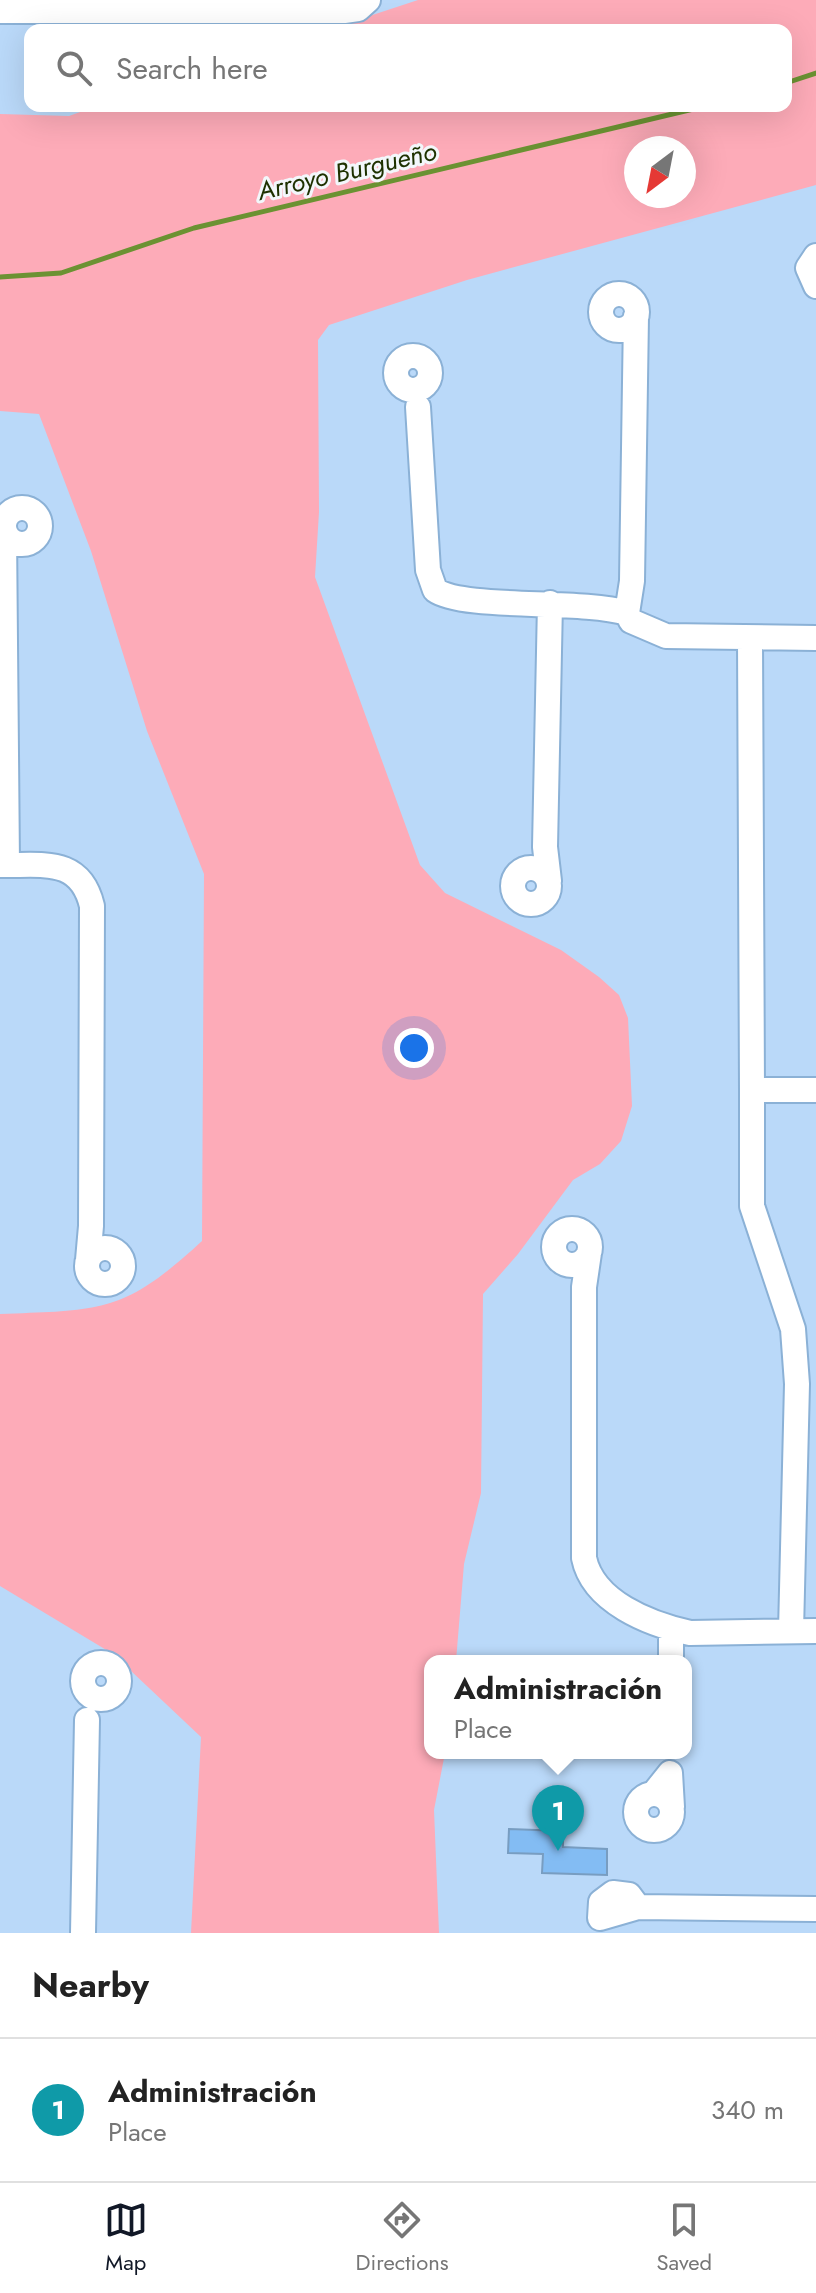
<!DOCTYPE html>
<meta charset="utf-8">
<style>
:root{--surface:#fff;--page:#f2f2f2;--text:#222;--muted:#767676;--line:#e0e0e0;--accent:#111827}
body{margin:0;font-family:Jost,sans-serif;background:var(--page);color:var(--text)}
.compass{position:absolute;left:624px;top:136px;width:72px;height:72px;border-radius:50%;background:var(--surface);box-shadow:0 8px 32px #0002;rotate:212deg}
.you{position:absolute;left:414px;top:1048px;width:28px;height:28px;margin:-20px;border:6px solid #fff;border-radius:50%;background:#1a73e8;box-shadow:0 0 0 12px #1a73e833}
.badge{display:grid;place-items:center;width:52px;height:52px;border-radius:50%;background:var(--accent);color:#fff;font-size:26px;font-weight:700}
.pin{position:absolute;translate:-50% -66px;filter:drop-shadow(0 2px 4px #0008)}
.pin::after{content:'';position:absolute;top:42px;width:28px;height:24px;background:inherit;clip-path:polygon(0 0,100% 0,50% 100%)}
.popup{position:absolute;left:424px;top:1655px;width:268px;height:104px;box-sizing:border-box;display:grid;place-content:center;border-radius:16px;background:var(--surface);filter:drop-shadow(0 2px 6px #0005);font-size:26px;white-space:nowrap;color:var(--muted)}
.popup b{font-size:30px;color:var(--text)}
.popup::after{content:'';position:absolute;left:50%;top:100%;margin-left:-16px;border:16px solid transparent;border-top-color:var(--surface)}
.list{margin:0;padding:0;list-style:none}
h2{display:flex;justify-content:space-between;align-items:center;height:104px;margin:0;padding:0 32px;font-size:34px}
h2 small{font-size:26px;font-weight:400;color:var(--muted)}
.list li{display:grid;grid-template-columns:52px 1fr auto;gap:24px;align-items:center;box-sizing:border-box;height:144px;padding:0 32px;border-top:2px solid var(--line)}
.list b{display:block;font-size:30px;white-space:nowrap}
.list p{margin:0;font-size:26px;white-space:nowrap;color:var(--muted)}
.list em{font-size:26px;font-style:normal;color:var(--muted)}
.icon{flex:none;width:44px;height:44px;fill:none;stroke:currentColor;stroke-width:2;stroke-linecap:round;stroke-linejoin:round}
.map{position:relative;flex:none;width:816px;height:1933px;overflow:hidden}
.search{position:absolute;background:var(--surface);box-shadow:0 8px 32px #0002;left:24px;right:24px;top:24px;height:88px;display:flex;align-items:center;gap:20px;box-sizing:border-box;padding:0 28px;border-radius:16px;color:var(--muted);font-size:30px}
.sheet{height:248px;background:var(--surface)}
nav{display:flex;justify-content:space-around;align-items:center;box-sizing:border-box;height:112px;border-top:2px solid var(--line);background:var(--surface);font-size:22px;color:var(--muted)}
nav a{display:grid;justify-items:center;gap:4px}
nav .on{color:var(--accent)}
.map>svg:first-child{display:block}
.green{fill:#fdabb8;fill-rule:evenodd}
.lines{fill:none;stroke-linecap:round;stroke-linejoin:round}
.stream{stroke:#6b9232;stroke-width:5}
.building{fill:#83bcf3;stroke:#789dc1;stroke-width:2}
.minor-casing{stroke:#8bb1d6;stroke-width:28}
.minor{stroke:#fff;stroke-width:24}
.labels{text-anchor:middle;stroke-width:6;stroke-linejoin:round;paint-order:stroke}
.water-label{font-size:26px;font-style:italic;fill:#1e3100;stroke:#f3f7fb}
</style>
<div class="map">
<svg width="816" height="1933" viewBox="0 0 816 1933">
<rect width="100%" height="100%" fill="#bad9f9"/>
<path class="green" d="M418,0H816V185L467,280L329,325L318,340L319,512L315,577L420,865L445,893L561,950L599,977L619,995L628,1018L632,1106L621,1141L600,1164L573,1180L518,1254L483,1294L481,1493L464,1564L456,1661H430V1753H445L434,1810L439,1933H191L201,1737L113,1654L0,1586V1314C103,1310 124,1313 202,1241L204,874L147,731L91,551L39,414L0,411V114L69,116L97,106H786V30H327ZM636,148H684V196H636Z"/>
<g class="lines">
<path class="stream" d="M786,83L816,73
M0,277L61,273L194,228L706,106"/>
</g>
<path class="building" d="M509,1829L563,1831V1847L607,1849V1875L542,1873L543,1854L508,1853Z"/>
<g class="lines">
<defs>
<path id="minor" d="M0,11H344L358,9L368,0
M816,256L808,268L816,286
M601 312a18 18 0 1 1 36 0a18 18 0 1 1-36 0Z
M636,316L632,581L627,613L631,621L666,636L816,638
M396 373a17 17 0 1 1 34 0a17 17 0 1 1-34 0Z
M418,407L428,570L435,590C463,610 581,599 627,613
M4 526a18 18 0 1 1 36 0a18 18 0 1 1-36 0Z
M4,531L7,865
M750,639L752,1090
M0,865C42,866 80,856 92,906L91,1226L88,1260
M513 886a18 18 0 1 1 36 0a18 18 0 1 1-36 0Z
M549,881L545,847L550,603
M554 1247a18 18 0 1 1 36 0a18 18 0 1 1-36 0Z
M87 1266a18 18 0 1 1 36 0a18 18 0 1 1-36 0Z
M589,1253L584,1287V1558C593,1602 649,1624 690,1633L816,1631
M791,1631L797,1384L793,1329L752,1206V1090H816
M671,1661V1629
M83 1681a18 18 0 1 1 36 0a18 18 0 1 1-36 0Z
M654,1793L670,1773L672,1807
M636 1812a18 18 0 1 1 36 0a18 18 0 1 1-36 0Z
M638,1907L629,1895L613,1893L601,1902L600,1918L638,1907L816,1909
M83,1933L87,1720"/>
</defs>
<use href="#minor" class="minor-casing"/>
<use href="#minor" class="minor"/>
</g>
<g class="labels">
<g class="water-label">
<text transform="translate(347 171) rotate(-13)" y="9">Arroyo Burgueño</text>
</g>
</g>
</svg>
<svg class="compass" viewBox="-18 -18 36 36"><path d="M0-13l5 13h-10z" fill="#e53935"/><path d="M0 13l5-13h-10z" fill="#767676"/></svg>
<div class="you"></div>
<div class="pin badge" style="left:558px;top:1851px;background:#0f9aa8">1</div>
<div class="popup"><b>Administración</b>Place</div>
<div class="search"><svg class="icon" aria-label="search" viewBox="0 0 24 24"><circle cx="10" cy="10" r="6"/><path d="M15 15l6 6"/></svg>Search here</div>
</div>
<section class="sheet">
<h2>Nearby<small></small></h2>
<ul class="list">
<li><span class="badge" style="background:#0f9aa8">1</span><div><b>Administración</b><p>Place</p></div><em>340 m</em></li>
</ul>
</section>
<nav>
<a class="on"><svg class="icon" aria-label="map" viewBox="0 0 24 24"><path d="M3 6l6-2 6 2 6-2v14l-6 2-6-2-6 2zM9 4v14M15 6v14"/></svg>Map</a>
<a><svg class="icon" aria-label="directions" viewBox="0 0 24 24"><path d="M12 3l9 9-9 9-9-9zM9 14v-3h6M13 9l2 2-2 2"/></svg>Directions</a>
<a><svg class="icon" aria-label="saved" viewBox="0 0 24 24"><path d="M7 4h10v16l-5-4-5 4z"/></svg>Saved</a>
</nav>
